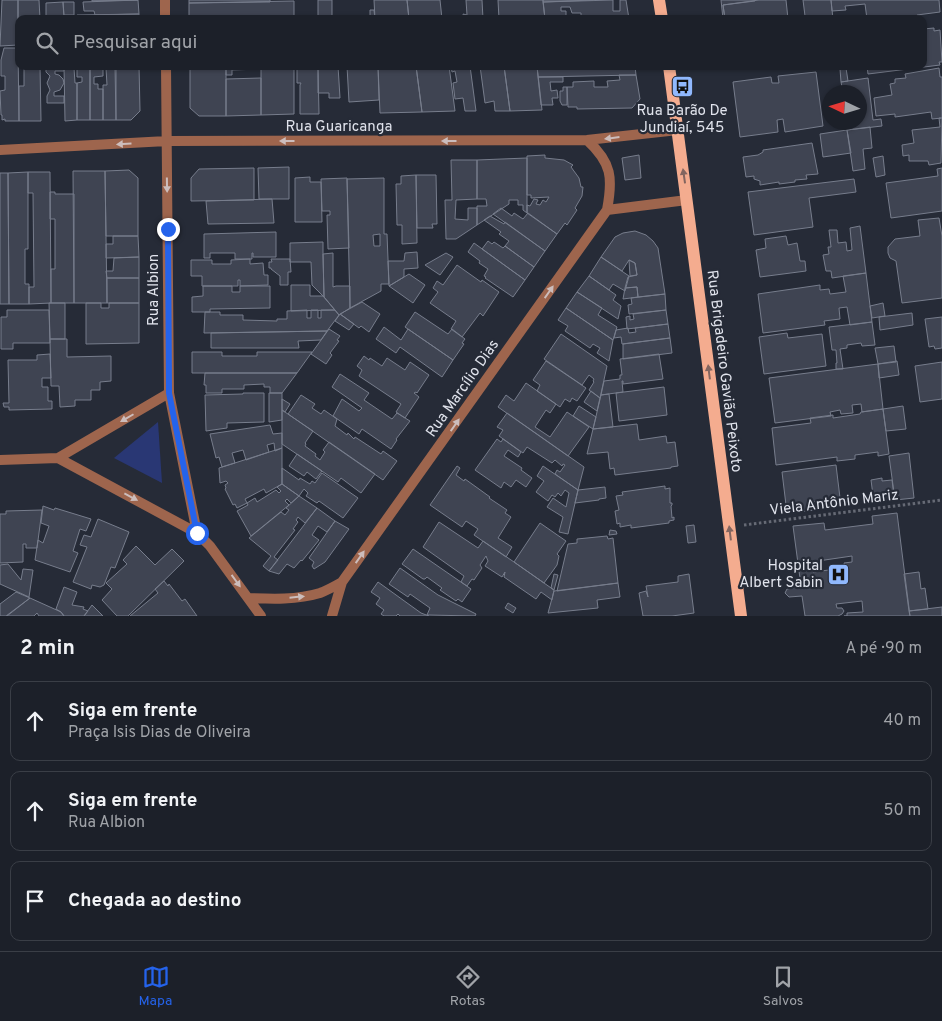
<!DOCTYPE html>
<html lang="pt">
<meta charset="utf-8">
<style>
:root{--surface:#1c2029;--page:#292d35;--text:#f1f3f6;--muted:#a0a3a8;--line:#3a3e46;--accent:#2563eb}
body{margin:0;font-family:Overpass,sans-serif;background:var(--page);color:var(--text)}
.compass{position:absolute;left:822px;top:85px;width:45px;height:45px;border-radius:50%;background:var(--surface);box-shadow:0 1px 4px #0004;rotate:274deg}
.stop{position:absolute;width:15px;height:15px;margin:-11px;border:4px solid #2563eb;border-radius:50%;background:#fff}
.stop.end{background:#2563eb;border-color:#fff;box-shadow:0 1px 5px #0008}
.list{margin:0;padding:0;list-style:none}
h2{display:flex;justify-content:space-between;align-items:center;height:65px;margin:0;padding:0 20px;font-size:21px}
h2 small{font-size:16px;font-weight:400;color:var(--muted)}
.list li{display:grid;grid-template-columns:32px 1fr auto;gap:15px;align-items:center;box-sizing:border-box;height:80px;margin:0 10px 10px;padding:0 10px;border:1px solid var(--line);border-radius:10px}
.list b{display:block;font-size:19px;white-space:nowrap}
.list p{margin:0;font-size:16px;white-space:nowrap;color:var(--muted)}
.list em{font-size:16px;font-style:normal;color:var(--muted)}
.icon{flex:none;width:28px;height:28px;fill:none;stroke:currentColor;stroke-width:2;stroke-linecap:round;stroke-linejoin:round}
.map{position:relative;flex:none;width:942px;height:616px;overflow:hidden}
.search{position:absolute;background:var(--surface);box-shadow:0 1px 4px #0004;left:15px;right:15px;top:15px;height:55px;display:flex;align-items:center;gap:12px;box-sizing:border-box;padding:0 18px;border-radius:10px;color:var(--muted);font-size:19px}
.sheet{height:335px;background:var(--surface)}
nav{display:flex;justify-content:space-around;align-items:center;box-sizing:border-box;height:70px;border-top:1px solid var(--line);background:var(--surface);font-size:14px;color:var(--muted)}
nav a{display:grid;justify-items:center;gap:2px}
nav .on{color:var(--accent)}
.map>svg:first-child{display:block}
.green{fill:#293774}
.building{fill:#3f4452;stroke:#777d8c;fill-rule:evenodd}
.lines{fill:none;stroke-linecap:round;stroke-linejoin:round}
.path{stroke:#666a75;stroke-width:3;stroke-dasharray:2.5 2.5;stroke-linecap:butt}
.street{stroke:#9e654d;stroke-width:10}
.primary{stroke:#f4ac8f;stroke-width:12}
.oneway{fill:#ccbdbc}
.oneway2{fill:#83655f}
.route{stroke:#2563eb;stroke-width:6}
.labels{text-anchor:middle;stroke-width:4.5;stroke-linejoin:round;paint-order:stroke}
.poi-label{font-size:15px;fill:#e0e3ec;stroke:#262b37}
.street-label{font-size:15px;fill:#e0e3ec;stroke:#262b37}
</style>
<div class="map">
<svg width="942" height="616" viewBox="0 0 942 616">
<rect width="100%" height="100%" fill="#262b37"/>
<path class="green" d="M158,422L162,483L114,458Z"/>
<path class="building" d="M2,0H18V45L0,46Z
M18,0H39L40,19H19L18,55Z
M92,0H138L92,1Z
M138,0L139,14L95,15L94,11H84L83,2Z
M189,0H270V2L189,3Z
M318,0H332V19H318Z
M374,0H407L409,19H375Z
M407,0H440L442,19H409Z
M466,0H482L483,19H464L463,14L467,15Z
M498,0H543L545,19H499Z
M543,0H593L543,2Z
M613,0V11H620V0H626L629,19H581V13H572L570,7H561V11H566V19H545L543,2Z
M721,0H755V1L723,5L725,19H723Z
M786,0L788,19H725L723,5L759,0Z
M803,0H831L833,19H788L805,16Z
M831,0H939L940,12L917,15L918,19H901V17L867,19L865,4L845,6L846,10L832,11Z
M294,1V19H189V3Z
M63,2H74V15H64Z
M63,2L64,19H46V3Z
M370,10H374L375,19H370Z
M139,14V19H77V15Z
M934,28V31L940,30L942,62H939L940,65L868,74L867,66H923V29Z
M4,48H18L19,121H5V119L2,120V115H1L0,91L5,90V76H1V60Z
M24,66H40L41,121H19V86H24Z
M46,66H64V71H55V74L59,75L63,79L64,83L60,90L54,92V96H64V103H47V96L50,90L47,83L50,76L46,72Z
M64,66H72V68H74L75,83H77V120L65,121Z
M77,66H90V120H77V83L82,82V77H77Z
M90,66H103V76L94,77V84H98V89H103V120H90Z
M115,66H139L140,111L131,120H116Z
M190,66H226V116H199L190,108Z
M226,66H261V69L232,70V75H226Z
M261,66H294V114L261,115Z
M305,66H318L319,114H300V85L301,83H297V68Z
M318,66H338L340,98H329V93H318Z
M347,66H378L379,100L349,102Z
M378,66H416L422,112L380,113Z
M416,66H449L455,111L422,112Z
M451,66H470L476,111H465L463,98L455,99L453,83L457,82L455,71L452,72Z
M480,66H504L510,111H495L494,101L485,103Z
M504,66H537L542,110L510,111Z
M537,66H635L636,75L538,77Z
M106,68H116V120H103V85H107Z
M846,68L848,81L841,82L840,69Z
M939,68L940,77H942V118L932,119L931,112L895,117V114L876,116L874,98L892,95L890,84L895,83V79L906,78L905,74Z
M816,72L823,126L785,132L783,119L777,120L778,132L740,137L733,82L771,77L772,83H779L778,76Z
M619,75H636L640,99L632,108L577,109V107H568L567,87H573V82L594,81V87H608L607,81L620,80Z
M538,77H563V82H550L551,91L557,90L558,98H552L553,105H541Z
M261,78V115L226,116V79Z
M868,78L873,120L881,119L882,126L847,130V122H860V92H843L841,82Z
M563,87H567V105H562L560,101V91H563Z
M939,118H942L941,163L929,165L928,161H909V155L903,156L902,145L914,143L912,130L940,127Z
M870,127L872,148L863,149L865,169L853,171L847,130Z
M847,130L851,153L823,157L820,134Z
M812,143L818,174L806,175L807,179L795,180V182L779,184V182L760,185V181L754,179V176L746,177L743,157L758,155L763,152V150Z
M545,155V158L564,160L573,165L571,167L579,178L581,187H583L582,196L575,208L577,210L567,225L565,223L557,234L527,213V205L530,206L534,199L538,200L536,204L540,205L543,200L546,202L549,197L531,198V195H527V156Z
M639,155L641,178L625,180L622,158Z
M883,156L885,175L876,177L873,158Z
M527,158V213L523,210V205H518V200H509V204L477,225V206H487L486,199H477V160Z
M451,160H477V199L456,200L455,219L468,220V208H477V225L456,239H446L445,200H452Z
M289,167V199H259L258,168Z
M254,168V200L191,201V178L199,169Z
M942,168V211L891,218L886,183L938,176L937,169Z
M129,170L138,178V236H106L105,171Z
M73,171H105L107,303H74Z
M28,172H50L51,303L29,304V287H34L33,193H28Z
M28,172V249H25V284H29V304H9L8,173Z
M0,173H8L9,304H0Z
M416,175H436L437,224H432L433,228H417Z
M416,175L417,243L402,244V225H397L396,184H401V176Z
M310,177V182H321L322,222H295V178Z
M347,178L349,248L328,249L327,215H330V211H322L321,179Z
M384,178V234H387L389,284H381V291L350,308L347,179ZM380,234V246H374L373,235Z
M854,179L856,192L809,198L813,227L754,235L748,192Z
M50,192H55V194H74V303H51V269H55V219H50Z
M272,199L274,223L208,224L206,201Z
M501,208L512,216L514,213L523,219L528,213L557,234L545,251L493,214Z
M490,216L504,224L505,222L545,251L534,267L505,246L509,241L499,234L501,232L484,220Z
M939,218L942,236V298L902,303L896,261L890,258L888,253V247L895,239L920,236L918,220Z
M860,226L866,273L832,278L831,271H826L823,255L829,254L828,247H831L829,230H837L838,243L846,242L847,251L852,250L850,228Z
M635,231L646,235L653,241L658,248L665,294L638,297L637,287L625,288L628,277L637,275L635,263L629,260L622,271L601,257L615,237L623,233Z
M276,232V257H253V253H252V259H235V253H210V258H204V234Z
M113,236H138L139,257L106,258V244H113Z
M786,236L788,245L797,243L800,261H805L806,271L760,277L756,250L766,248L765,239Z
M488,241L492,244L494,242L503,248L505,246L534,267L525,280L482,249Z
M323,242V254L324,297L312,285L311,262H290V243Z
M474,243L525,280L513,297L485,278L486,277L484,276L488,269L479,263L480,261L468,252Z
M417,252L418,268L404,269V277L389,286L388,261H404L405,253Z
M333,253V287L336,286H350V308L339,315L324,297L323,254Z
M446,253L453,257L440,275L425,265Z
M139,257V278H107L106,271H113L114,258Z
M601,257L629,276L625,291L613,284L609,290L589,276Z
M250,259V264L263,263L264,275H268V285L240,286V280H238V286H202V276H191V260H212V264H231V260Z
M271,259H290L291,272H288V285H280V276L271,269V268H269V262H272Z
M629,260L635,263L637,275L630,276Z
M457,265L481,282L482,280L499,292L483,316L480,313L462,337L451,329L456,321L430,303L438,292L433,288L437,281L443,285Z
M866,273L872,322L850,325L847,307L839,308L840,319L824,321L825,325L763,333L758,294L820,285V290L829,289L830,294L846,292L843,276Z
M409,274L425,285L413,303L389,286Z
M589,276L616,295L613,300L621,306L618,319L577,292Z
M107,278H139V303H107Z
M291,285H310V296H323L335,310L291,311Z
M203,286H232V292H240V286H270V308L210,309V312H192V297L203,296Z
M637,287L638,297L623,299L625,288Z
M577,292L602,308L598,315L617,327L613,340L566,308Z
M665,294L666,310L629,314L628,305L632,304L631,298Z
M362,302L380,314L369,332L361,326L359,328L340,314Z
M49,303H65V339H50Z
M86,303H101V308H109V303H139V343L86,344Z
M883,303L885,316L872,318L870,306Z
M566,308L613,340L609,361L597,353L600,348L593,344L590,348L565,331L568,326L558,320Z
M7,310H49L50,343H13V349H1V317H7Z
M307,310V318H311V310H318V318H321V310H335L339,315L327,331L204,333L205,312H220V315H243V320L277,321V319H287V311Z
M666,310L668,324L627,329L626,317L630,316V320L634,319L633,314Z
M415,312L448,334L452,329L465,339L462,343L464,344L453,360L405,327Z
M912,313L913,325L880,330L879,317Z
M340,314L354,324L349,330L335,321Z
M942,317V348L935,349L934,346L929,347L925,319Z
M872,322L875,345L862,346L861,343L847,345V348L840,349L843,369H836V363H837L836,350H832L829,327Z
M668,324L670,338L622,344L621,337L614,338L616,330L628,328L629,333L636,332L635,328Z
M384,327L401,340L408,329L453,360L442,377L400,347L396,353L376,339Z
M329,329L340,336L337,340L339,341L330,353L332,355L326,364L311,354Z
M327,331L321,340L298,341L299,348H211V333Z
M787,333L788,338L822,334L826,366L764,374L759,337Z
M561,334L607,366L600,398L589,390L594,382L593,381L594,379L589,375L582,385L544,359Z
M670,338L672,353L623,359V344Z
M50,339H67V357L111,356V381L100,382V390H91V400H75V406L60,407L59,386H51Z
M894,346L896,362L878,364L875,348Z
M192,352H222V356H257V352H312L297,373H192Z
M50,354L51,378H42V387H48V401H52V409L9,410V407H4L3,403H9L8,360H37V355Z
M659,354L663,379L623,384V381H622L623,392L601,395L604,381L620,379V375H622L620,359Z
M364,356L369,360L370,358L382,366L387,358L405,370L410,362L429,375L417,393L416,392L414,393L419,397L405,418L396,412L401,404L359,376L362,370L357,366Z
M546,361L586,388L577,401L572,398L570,402L565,399L560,407L537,391L540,385L533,380Z
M897,361L899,375L879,378L878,364Z
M942,362V399L920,402L915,366Z
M878,364L883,409L862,412L861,404L852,405L853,413L841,414L840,410L830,412L831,416L775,423L769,378Z
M205,373H297L282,393H270V387H264V384L244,385V389H222V393H206V385H204Z
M340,374L369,393L364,400L392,419L397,413L410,421L396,439L397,440L391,449L362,429L359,434L333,416L342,399L359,411L362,408L332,387Z
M526,383L556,404L550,413L546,410L535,427L550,437L567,412L589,427L568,456L498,407L506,395L514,401Z
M664,387L667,415L619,421L616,393Z
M591,391L600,398L597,411L584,402Z
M243,393H264V422L227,423V428L206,431L205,395L243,394Z
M269,393H282V420L269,422Z
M609,394L613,427L593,429L601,395Z
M301,395L315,404L312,408L321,414L324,410L337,419L335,426L347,435L348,433L354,439L355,437L381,454L383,451L397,461L383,480L288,414Z
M282,399L290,404L285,412L282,410Z
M579,406L596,417L593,429L573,416Z
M903,406L906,429L886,431L883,409Z
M883,409L889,454L878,456V452L855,455V459L837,461V457L776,465L772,428L811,423L810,418L833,415V418L860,414L861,412Z
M282,410L313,431L305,443L306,444L305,446L316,454L315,456L320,460L325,452L323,450L329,442L375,474L361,493L341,478L338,482L282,444Z
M507,413L584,467L578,490L555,474L557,470L560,472L565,465L563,464L562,466L555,460L552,463L527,447L523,453L499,436L503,430L497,427Z
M637,424L639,440L666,436L667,443L675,442L678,466L671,467V468L615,475L614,468L610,469L608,452L587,454L593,429Z
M270,425L273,434L282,433V448L275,451L274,443L267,445L269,452L246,460L243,450L232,453L235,463L222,467L219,457L216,458L210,434Z
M497,439L501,442L503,439L521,452L518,457L508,450L504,456L522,468L521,470L532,478L526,487L516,480L511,487L504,482L501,488L475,470Z
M282,448V484L266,493L264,489L245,499L247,503L237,508L235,504L233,505L225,489L226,488L225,485L228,483L226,481L220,483L219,468Z
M909,453L914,498L895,500L889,456Z
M297,454L322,471L316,479L307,472L304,476L289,466Z
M836,465L840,498L812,502L814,510L792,513L791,505H786L782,472Z
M457,466L460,468L456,475L464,481L465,479L490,497L489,498L507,510L505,513L511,517L498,538L512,547L506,557L474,535L478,529L466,521L462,527L430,505Z
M543,466L578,490L568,534L559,532L563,517L547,507L553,498L566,507L569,493L565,490L561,496L558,493L555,497L552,495L548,501L536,492L544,481L537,476Z
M282,468L299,480L300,478L310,484L312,481L315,483L322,473L358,498L343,518L319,501L317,503L306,496L308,493L304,489L299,496L282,484Z
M882,478V481L892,480L894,496L885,497L886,501L874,503L871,480Z
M282,484L299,496L291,503L287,499L285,501L289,505L251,536L237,511L248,505L247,503L255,498L257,502L276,490L279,493L281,491L277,487Z
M665,486V489L670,488V503H672V505L671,506L672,518L674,517V520L669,521V523L631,528V525L620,527V523L617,524L615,511L619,510L616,496L623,495L622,492Z
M605,487L606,498L599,499V500L575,503L578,490Z
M299,496L317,508L305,523L298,517L296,520L298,522L293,529L295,530L274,557L278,560L269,571L263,566L271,556L249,538L281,512L285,515L289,510L286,508Z
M43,506L54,510L55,508L91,519L86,531L80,529L73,551L78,553L70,572L35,560L38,540L43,543L49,526L41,523Z
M317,508L335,521L327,532L318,526L312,535L319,540L302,561L301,560L294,568L287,564L279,574L269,571Z
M42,510L37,548H26V544H23V562L0,563V514H6V511Z
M897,513L910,616H844H847V613L863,612L862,601L836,604L837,608H842L844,611L842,614L838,616H805L802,596L789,597L785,593L787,589L801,586L793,526L824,523L825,530L873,524L872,516ZM852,556V562L844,563L845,568L813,572L811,562Z
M98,519L129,532L115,568L111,567L104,585L100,587L92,585L91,589L73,582L87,547L80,545L84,535L91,537Z
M335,521L349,529L325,562L314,569L312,566L314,562L309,558Z
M439,522L478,548L483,541L514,562L554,590L552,600L541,592L536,599L504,577L505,572L502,577L485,566L488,561L486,556L480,565L482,568L474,580L472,579L467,586L461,582L464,576L423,547Z
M540,523L566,541L557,554L559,556L557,565L544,583L514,562Z
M694,525L696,542L688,543L686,526Z
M610,530L616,531L617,534L609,535Z
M607,536L608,539L613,538L618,583L557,591L568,544L577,543V539Z
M136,546L155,565L172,549L184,561L128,616H117L102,600L112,589L106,583L127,564L123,560Z
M413,549L471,589L462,602L458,599L456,601L440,590L442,588L427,577L425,579H423L402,564Z
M8,564L21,580L23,569L33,570L29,597L0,584V565Z
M400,568L438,595L476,614L475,616L427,615L430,608L410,594L408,597L389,584Z
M919,572L921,589L925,588L928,609L909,611L904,574Z
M554,574L558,575L554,590L551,588Z
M689,574L694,613L672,616H643L639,593L646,591L648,597L646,586L678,582V576Z
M164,581L168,586L169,584L182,601L185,599L197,616H130L158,593L155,589Z
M378,582L421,613L429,616H400L398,614L396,616H384L381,614L384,610L376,604L380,598L371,592Z
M618,583L620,597L597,600L598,608L548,613L554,591Z
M64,587L77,592L72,605L84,607L83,609L88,611L84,616H64L61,612L56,609Z
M16,592L30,598L6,616H0V604Z
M30,598L61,612L64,616H39L37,613L34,616H7Z
M508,603L516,608L513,613L505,608Z
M92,605L103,616H84Z
M942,607V616H910L909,611Z"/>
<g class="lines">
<path class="path" d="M744,525L942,500"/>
<path class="street" d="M165,0V19
M166,66L169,393L197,533
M0,150L167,141L587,140L678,130
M607,210L687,200
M169,393L58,458L197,533L210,546L261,616
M0,460L58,458
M248,598C272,599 297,600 320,593C328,590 335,586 342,582
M332,616L342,582L607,210C613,178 612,163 587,140"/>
<path class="primary" d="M659,0L662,19
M669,66L741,616"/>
</g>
<defs><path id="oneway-solid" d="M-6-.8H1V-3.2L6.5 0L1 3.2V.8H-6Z" transform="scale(1.25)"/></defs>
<g class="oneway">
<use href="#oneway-solid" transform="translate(612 138) rotate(173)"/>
<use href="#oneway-solid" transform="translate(287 141) rotate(180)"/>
<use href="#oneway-solid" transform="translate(449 141) rotate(180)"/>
<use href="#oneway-solid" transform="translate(124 144) rotate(177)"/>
<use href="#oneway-solid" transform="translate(167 185) rotate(89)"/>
<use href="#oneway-solid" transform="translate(549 292) rotate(-55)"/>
<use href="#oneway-solid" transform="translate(127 418) rotate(150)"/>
<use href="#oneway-solid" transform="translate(455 425) rotate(-55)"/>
<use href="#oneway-solid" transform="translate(131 497) rotate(28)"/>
<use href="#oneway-solid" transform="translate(360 557) rotate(-55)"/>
<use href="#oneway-solid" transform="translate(236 581) rotate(54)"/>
<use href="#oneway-solid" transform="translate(297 597) rotate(-6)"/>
</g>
<g class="oneway2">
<use href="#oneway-solid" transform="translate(684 176) rotate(-98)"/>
<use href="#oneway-solid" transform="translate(709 372) rotate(-97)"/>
<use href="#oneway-solid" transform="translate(730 533) rotate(-97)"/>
</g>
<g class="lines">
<path class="route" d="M168,229L169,393L197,533"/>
</g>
<defs>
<symbol id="bus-square" viewBox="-11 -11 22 22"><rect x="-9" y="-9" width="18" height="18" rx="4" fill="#90b8fd" stroke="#262b37"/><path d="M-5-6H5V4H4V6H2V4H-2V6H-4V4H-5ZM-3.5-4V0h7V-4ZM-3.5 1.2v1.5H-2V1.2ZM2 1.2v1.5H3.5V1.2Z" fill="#111"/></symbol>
<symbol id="hospital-square" viewBox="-11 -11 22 22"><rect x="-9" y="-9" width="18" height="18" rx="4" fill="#90b8fd" stroke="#262b37"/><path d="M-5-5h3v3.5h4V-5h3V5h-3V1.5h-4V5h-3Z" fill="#111"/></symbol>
</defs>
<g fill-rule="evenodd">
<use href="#bus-square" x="670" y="74" width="25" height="25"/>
<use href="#hospital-square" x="826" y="562" width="25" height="25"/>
</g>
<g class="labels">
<g class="poi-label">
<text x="682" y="115">Rua Barão De<tspan x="682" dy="17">Jundiaí, 545</tspan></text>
<text x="823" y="570" text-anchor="end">Hospital<tspan x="823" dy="17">Albert Sabin</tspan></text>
</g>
<g class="street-label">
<text x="339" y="131">Rua Guaricanga</text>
<text transform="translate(153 290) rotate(-90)" y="5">Rua Albion</text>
<text transform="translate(725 371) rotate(83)" y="5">Rua Brigadeiro Gavião Peixoto</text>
<text transform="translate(462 388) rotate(-55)" y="5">Rua Marcílio Dias</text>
<text transform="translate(834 502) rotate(-7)" y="5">Viela Antônio Mariz</text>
</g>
</g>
</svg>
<svg class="compass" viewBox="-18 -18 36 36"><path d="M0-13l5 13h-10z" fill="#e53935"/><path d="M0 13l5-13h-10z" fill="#a0a3a8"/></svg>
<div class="stop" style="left:197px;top:533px"></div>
<div class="stop end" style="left:168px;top:229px"></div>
<div class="search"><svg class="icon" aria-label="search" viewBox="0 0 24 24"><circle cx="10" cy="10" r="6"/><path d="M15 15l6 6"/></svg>Pesquisar aqui</div>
</div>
<section class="sheet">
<h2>2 min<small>A pé · 90 m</small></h2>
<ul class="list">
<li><svg class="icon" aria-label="ahead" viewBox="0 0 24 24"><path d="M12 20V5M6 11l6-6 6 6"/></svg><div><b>Siga em frente</b><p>Praça Isis Dias de Oliveira</p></div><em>40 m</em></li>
<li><svg class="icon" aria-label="ahead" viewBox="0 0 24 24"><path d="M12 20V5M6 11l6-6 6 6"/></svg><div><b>Siga em frente</b><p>Rua Albion</p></div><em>50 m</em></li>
<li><svg class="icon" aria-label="arrive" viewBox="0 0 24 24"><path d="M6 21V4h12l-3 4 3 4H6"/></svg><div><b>Chegada ao destino</b></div></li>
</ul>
</section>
<nav>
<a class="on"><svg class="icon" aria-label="map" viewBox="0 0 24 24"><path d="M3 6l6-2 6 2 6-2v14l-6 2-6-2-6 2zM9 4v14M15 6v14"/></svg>Mapa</a>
<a><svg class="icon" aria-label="directions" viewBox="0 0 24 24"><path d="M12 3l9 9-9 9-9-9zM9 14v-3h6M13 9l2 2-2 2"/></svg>Rotas</a>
<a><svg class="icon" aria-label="saved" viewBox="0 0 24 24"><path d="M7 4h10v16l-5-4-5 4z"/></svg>Salvos</a>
</nav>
